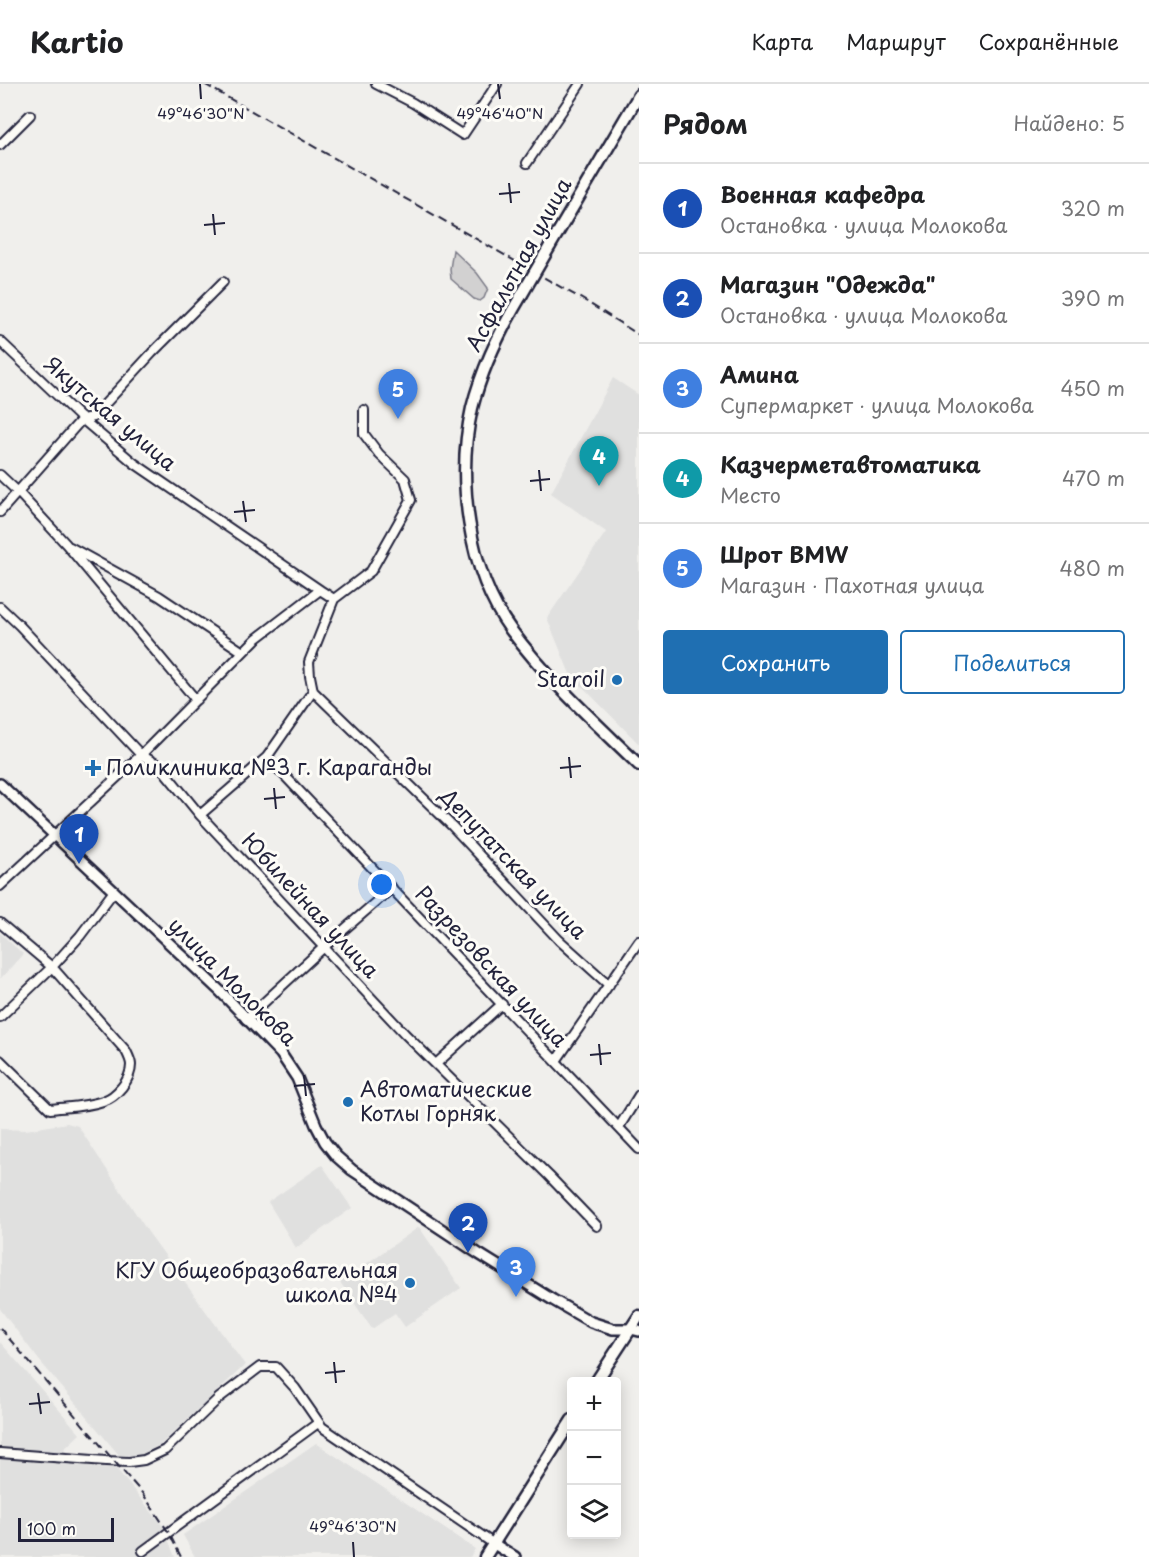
<!DOCTYPE html>
<html lang="ru">
<meta charset="utf-8">
<style>
:root{--surface:#fff;--page:#f2f2f2;--text:#202124;--muted:#757577;--line:#e0e0e0;--accent:#1f6fb2}
body{margin:0;font-family:"Playpen Sans",sans-serif;background:var(--page);color:var(--text)}
.controls{position:absolute;right:18px;bottom:18px;display:grid;overflow:hidden;border-radius:6px;box-shadow:0 3px 15px #0003}
.controls button{width:54px;height:54px;display:grid;place-items:center;padding:0;border:0;border-bottom:2px solid var(--line);background:var(--surface);color:var(--text);font:30px sans-serif}
.scale{position:absolute;left:18px;bottom:15px;width:96px;box-sizing:border-box;padding-left:6px;border:3px solid #22223b;border-top:0;font-size:16px;line-height:21px;white-space:nowrap;color:#22223b;-webkit-text-stroke:4px #fdfcf7;paint-order:stroke}
.you{position:absolute;left:382px;top:801px;width:21px;height:21px;margin:-15px;border:4px solid #fff;border-radius:50%;background:#1a73e8;box-shadow:0 0 0 9px #1a73e833}
.badge{display:grid;place-items:center;width:39px;height:39px;border-radius:50%;background:var(--accent);color:#fff;font-size:20px;font-weight:700}
.pin{position:absolute;translate:-50% -50px;filter:drop-shadow(0 2px 3px #0008)}
.pin::after{content:'';position:absolute;top:32px;width:21px;height:18px;background:inherit;clip-path:polygon(0 0,100% 0,50% 100%)}
.list{margin:0;padding:0;list-style:none}
h2{display:flex;justify-content:space-between;align-items:center;height:78px;margin:0;padding:0 24px;font-size:26px}
h2 small{font-size:20px;font-weight:400;color:var(--muted)}
.list li{display:grid;grid-template-columns:39px 1fr auto;gap:18px;align-items:center;box-sizing:border-box;height:90px;padding:0 24px;border-top:2px solid var(--line)}
.list b{display:block;font-size:22px;white-space:nowrap}
.list p{margin:0;font-size:20px;white-space:nowrap;color:var(--muted)}
.list em{font-size:20px;font-style:normal;color:var(--muted)}
.actions{display:flex;gap:12px;padding:18px 24px}
.actions a{flex:1;padding:14px 0;border:2px solid var(--accent);border-radius:6px;text-align:center;font-size:21px;color:var(--accent)}
.actions .main{background:var(--accent);color:#fff}
.icon{flex:none;width:33px;height:33px;fill:none;stroke:currentColor;stroke-width:2;stroke-linecap:round;stroke-linejoin:round}
.map{position:relative;flex:none;width:639px;height:1473px;overflow:hidden}
header{display:flex;align-items:center;gap:36px;box-sizing:border-box;height:84px;padding:0 30px;background:var(--surface);border-bottom:2px solid var(--line)}
header strong{font-size:28px}
nav{display:flex;gap:33px;margin-inline-start:auto;font-size:21px}
main{display:flex}
aside{flex:1;background:var(--surface)}
.map>svg:first-child{display:block}
.built{fill:#e0e0df}
.green{fill:#d2d1d1;stroke:#7a7a86;stroke-width:1.5}
.lines{fill:none;stroke-linecap:round;stroke-linejoin:round}
.minor-casing{stroke:#22223b;stroke-width:12}
.tertiary-casing{stroke:#22223b;stroke-width:14}
.secondary-casing{stroke:#22223b;stroke-width:15}
.minor{stroke:#fdfcf7;stroke-width:8}
.tertiary{stroke:#fdfcf7;stroke-width:9}
.secondary{stroke:#fdfcf7;stroke-width:10}
.rail{stroke:#22223b;stroke-width:2;stroke-dasharray:9 4.5;stroke-linecap:butt}
.secondary-bridge-casing{stroke:#22223b;stroke-width:15;stroke-linecap:butt}
.secondary-bridge{stroke:#fdfcf7;stroke-width:10}
.ticks{fill:none;stroke:#22223b;stroke-width:2}
.poi-dot{fill:#1f6fb2;stroke:#fdfcf7;stroke-width:2}
.labels{text-anchor:middle;stroke-width:6;stroke-linejoin:round;paint-order:stroke}
.street-label{font-size:21px;fill:#22223b;stroke:#fdfcf7}
.poi-label{font-size:21px;fill:#22223b;stroke:#fdfcf7;text-anchor:end}
.ticks-label{font-size:15px;text-anchor:middle;fill:#22223b;stroke:#fdfcf7;stroke-width:6;stroke-linejoin:round;paint-order:stroke}
</style>
<header>
<strong>Kartio</strong>
<nav><a>Карта</a><a>Маршрут</a><a>Сохранённые</a></nav>
</header>
<main>
<div class="map">
<svg width="639" height="1473" viewBox="0 0 639 1473">
<rect width="100%" height="100%" fill="#f0efec"/>
<filter id="ink" filterUnits="userSpaceOnUse"><feTurbulence type="fractalNoise" baseFrequency=".0167" numOctaves="2"/><feDisplacementMap in="SourceGraphic" scale="12" xChannelSelector="R" yChannelSelector="G"/><feConvolveMatrix kernelMatrix="1 2 1 2 8 2 1 2 1" color-interpolation-filters="sRGB"/></filter>
<g filter="url(#ink)">
<path class="built" d="M613,294L639,311V660L570,590L547,534L606,448L551,409Z
M0,849L23,870L1,894L0,893Z
M67,1039L78,1042L148,1148L245,1281L161,1360L140,1371H119L39,1276L0,1225V1045L26,1046Z
M322,1081L352,1124L296,1164L268,1118Z
M419,1143L461,1204L405,1243L395,1229L372,1245L340,1198Z
M0,1258L80,1350L60,1369L0,1365Z
M316,1359L475,1465L470,1473H195L183,1451Z
M0,1373L115,1383L163,1442L175,1473H0Z"/>
<path class="green" d="M453,166L477,189L488,204L484,214L480,217L474,215L451,195L450,185Z"/>
<g class="lines">
<defs>
<path id="minor" d="M376,0L413,19L463,51L497,0
M0,61L30,31
M527,79L580,0
M0,257L82,335L134,379L320,506
M364,326V350L379,370L405,395L411,416L371,487L334,515L309,578L310,592L313,607L452,742L559,856L609,901
M0,391L18,408L66,460L196,616
M0,428L82,335L93,333L152,269L223,198
M70,463L159,512L243,568
M0,523L19,541L141,671L160,682L200,731L405,950L549,1092L597,1142
M267,673L639,1065
M200,731L267,673L313,607
M0,802L141,671L256,555L320,506L334,515
M0,839L52,883L126,967C128,971 131,977 131,981C131,996 116,1013 103,1017C86,1023 68,1023 50,1025L0,976
M0,933L52,883L80,852L114,807
M246,935L324,863L392,804
M556,977L639,857
M436,980L502,920
M619,1043L639,1011
M0,1369L106,1377L129,1378L144,1376L165,1366L219,1314L260,1283H276L295,1304L322,1343L494,1460
M143,1467L318,1339"/>
<path id="tertiary" d="M0,700L221,908L281,970L297,994L316,1041L325,1058L336,1072L352,1086L479,1170L553,1216L591,1238L613,1245H631L639,1247
M494,1460L515,1473"/>
<path id="secondary" d="M550,162L639,11
M521,212C500,247 482,284 472,324C456,394 468,487 511,546C548,596 595,638 639,681
M596,1298L639,1232
M485,1473L572,1336"/>
</defs>
<use href="#minor" class="minor-casing"/>
<use href="#tertiary" class="tertiary-casing"/>
<use href="#secondary" class="secondary-casing"/>
<use href="#minor" class="minor"/>
<use href="#tertiary" class="tertiary"/>
<use href="#secondary" class="secondary"/>
<path class="rail" d="M204,0L587,218L639,251
M0,1244L115,1378L143,1410L169,1449L181,1473"/>
<defs>
<path id="secondary-bridge" d="M521,212L550,162"/>
</defs>
<use href="#secondary-bridge" class="secondary-bridge-casing"/>
<use href="#secondary-bridge" class="secondary-bridge"/>
</g>
</g>
<path class="ticks" d="M200,0L201,15M498,0L500,15M509,99L511,119M499,110L520,108M213,130L215,151M204,141L225,139M539,386L541,407M530,397L550,395M243,417L246,438M234,428L255,426M569,673L571,694M560,684L581,682M274,704L276,725M264,715L285,713M599,960L601,981M590,971L611,969M304,991L306,1012M294,1002L315,1000M334,1278L336,1299M325,1289L345,1287M38,1309L41,1330M29,1320L50,1318M353,1458L354,1473"/>
<g class="poi-dot">
<circle cx="617" cy="596" r="6"/>
<path d="M90 675h6v6h6v6h-6v6h-6v-6h-6v-6h6z"/>
<circle cx="348" cy="1018" r="6"/>
<circle cx="410" cy="1199" r="6"/>
</g>
<g class="labels">
<g class="street-label">
<text transform="translate(519 181) rotate(-61)" y="7">Асфальтная улица</text>
<text transform="translate(110 330) rotate(40)" y="7">Якутская улица</text>
<text transform="translate(513 780) rotate(46)" y="7">Депутатская улица</text>
<text transform="translate(310 822) rotate(47)" y="7">Юбилейная улица</text>
<text transform="translate(491 883) rotate(47)" y="7">Разрезовская улица</text>
<text transform="translate(232 898) rotate(45)" y="7">улица Молокова</text>
</g>
<g class="poi-label">
<text x="605" y="603">Staroil</text>
<text x="106" y="691" text-anchor="start">Поликлиника №3 г. Караганды</text>
<text x="360" y="1013" text-anchor="start">Автоматические<tspan x="360" dy="24">Котлы Горняк</tspan></text>
<text x="398" y="1194">КГУ Общеобразовательная<tspan x="398" dy="24">школа №4</tspan></text>
</g>
</g>
<g class="ticks-label">
<text x="201" y="35">49°46'30"N</text>
<text x="500" y="35">49°46'40"N</text>
<text x="353" y="1448">49°46'30"N</text>
</g>
</svg>
<div class="controls">
<button>+</button>
<button>−</button>
<button><svg class="icon" aria-label="layers" viewBox="0 0 24 24"><path d="M12 4l9 5-9 5-9-5zM3 14l9 5 9-5"/></svg></button>
</div>
<div class="scale">100 m</div>
<div class="you"></div>
<div class="pin badge" style="left:79px;top:780px;background:#1a4fb4">1</div>
<div class="pin badge" style="left:468px;top:1169px;background:#1a4fb4">2</div>
<div class="pin badge" style="left:516px;top:1213px;background:#3f7fe0">3</div>
<div class="pin badge" style="left:599px;top:402px;background:#0f9aa8">4</div>
<div class="pin badge" style="left:398px;top:335px;background:#3f7fe0">5</div>
</div>
<aside>
<h2>Рядом<small>Найдено: 5</small></h2>
<ul class="list">
<li><span class="badge" style="background:#1a4fb4">1</span><div><b>Военная кафедра</b><p>Остановка · улица Молокова</p></div><em>320 m</em></li>
<li><span class="badge" style="background:#1a4fb4">2</span><div><b>Магазин &quot;Одежда&quot;</b><p>Остановка · улица Молокова</p></div><em>390 m</em></li>
<li><span class="badge" style="background:#3f7fe0">3</span><div><b>Амина</b><p>Супермаркет · улица Молокова</p></div><em>450 m</em></li>
<li><span class="badge" style="background:#0f9aa8">4</span><div><b>Казчерметавтоматика</b><p>Место</p></div><em>470 m</em></li>
<li><span class="badge" style="background:#3f7fe0">5</span><div><b>Шрот BMW</b><p>Магазин · Пахотная улица</p></div><em>480 m</em></li>
</ul>
<div class="actions"><a class="main">Сохранить</a><a>Поделиться</a></div>
</aside>
</main>
